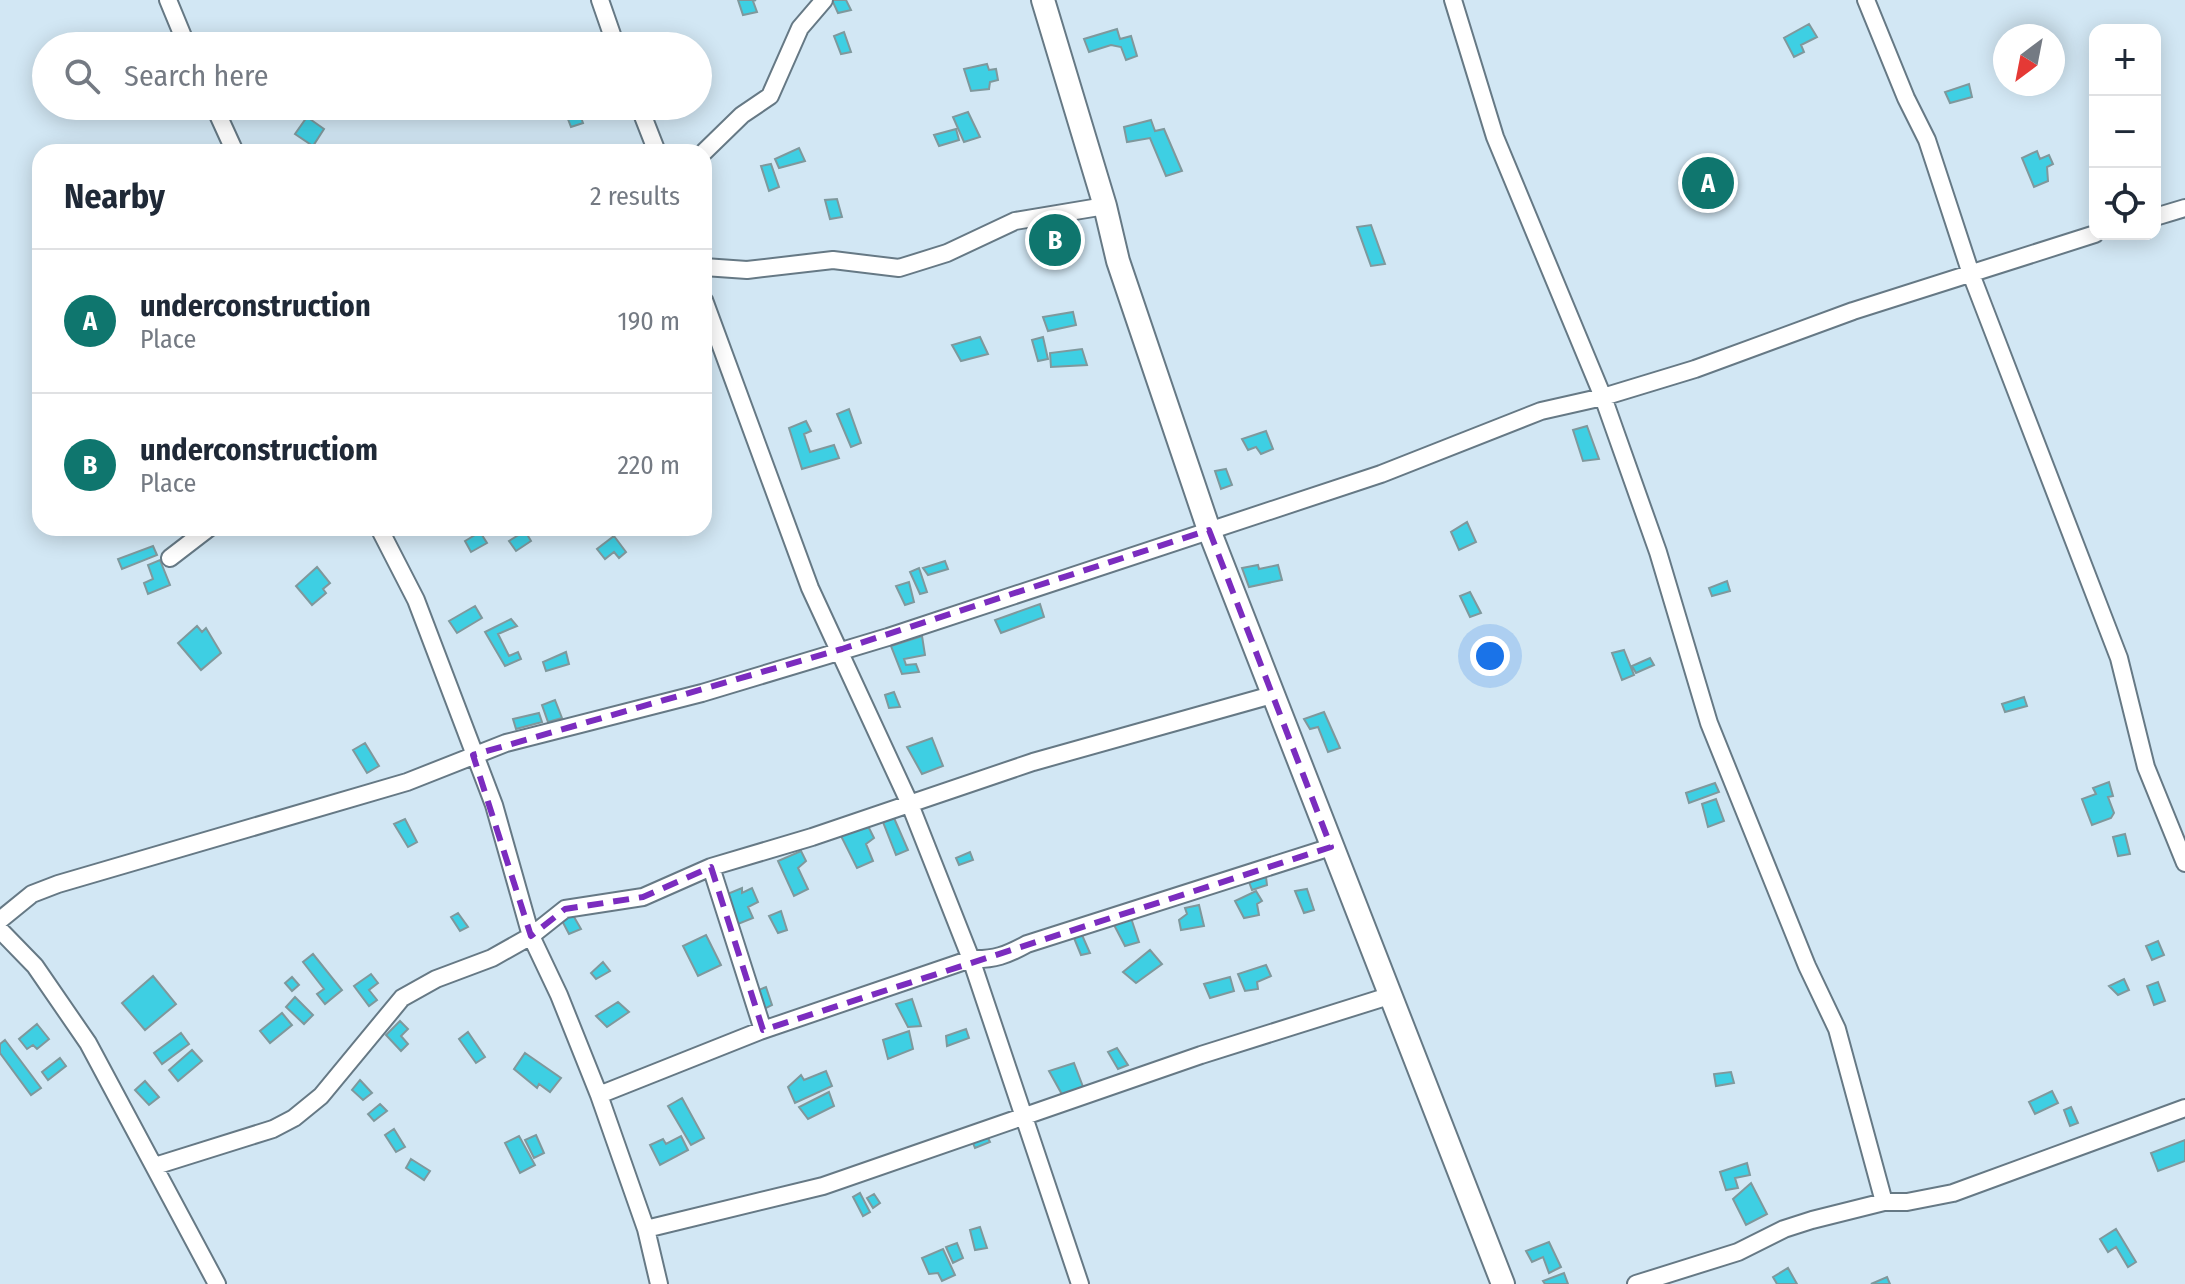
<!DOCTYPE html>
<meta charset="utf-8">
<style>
:root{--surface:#fff;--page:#f2f2f3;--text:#1f2937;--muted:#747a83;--line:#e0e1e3;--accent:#0f766e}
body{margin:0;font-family:"Fira Sans Condensed",sans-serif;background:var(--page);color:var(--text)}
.controls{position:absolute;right:24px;top:24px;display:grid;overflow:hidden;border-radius:16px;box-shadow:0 4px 20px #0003}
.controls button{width:72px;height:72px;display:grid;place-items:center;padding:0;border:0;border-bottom:2px solid var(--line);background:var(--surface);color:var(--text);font:40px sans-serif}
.compass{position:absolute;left:1993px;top:24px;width:72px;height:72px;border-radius:50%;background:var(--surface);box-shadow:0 4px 20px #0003;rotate:212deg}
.you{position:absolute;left:1490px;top:656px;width:28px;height:28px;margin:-20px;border:6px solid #fff;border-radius:50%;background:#1a73e8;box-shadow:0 0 0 12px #1a73e833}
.badge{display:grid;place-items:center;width:52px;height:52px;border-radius:50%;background:var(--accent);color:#fff;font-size:26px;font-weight:700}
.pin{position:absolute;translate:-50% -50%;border:4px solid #fff;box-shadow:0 2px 8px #0006}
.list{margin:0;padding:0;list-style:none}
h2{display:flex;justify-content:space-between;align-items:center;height:104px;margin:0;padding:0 32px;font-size:34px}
h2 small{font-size:26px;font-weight:400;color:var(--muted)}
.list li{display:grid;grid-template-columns:52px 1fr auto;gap:24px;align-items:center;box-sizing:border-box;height:144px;padding:0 32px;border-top:2px solid var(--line)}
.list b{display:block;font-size:30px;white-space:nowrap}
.list p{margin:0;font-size:26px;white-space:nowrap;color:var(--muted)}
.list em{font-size:26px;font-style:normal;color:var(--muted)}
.icon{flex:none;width:44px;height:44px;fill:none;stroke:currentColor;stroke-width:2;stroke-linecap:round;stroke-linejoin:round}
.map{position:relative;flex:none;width:2185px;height:1284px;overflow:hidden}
.search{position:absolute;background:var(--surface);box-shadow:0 4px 20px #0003;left:32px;top:32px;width:680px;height:88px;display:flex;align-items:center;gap:20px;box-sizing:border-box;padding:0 28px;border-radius:44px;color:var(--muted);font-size:30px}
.panel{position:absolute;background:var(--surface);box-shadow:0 4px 20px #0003;left:32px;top:144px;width:680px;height:392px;border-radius:24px}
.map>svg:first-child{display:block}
.building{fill:#3ecfe3;stroke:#7f989c;stroke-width:2}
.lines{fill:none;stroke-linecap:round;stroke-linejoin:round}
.minor-casing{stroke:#667985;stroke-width:20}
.tertiary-casing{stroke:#667985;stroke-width:26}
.minor{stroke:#fff;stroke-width:16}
.tertiary{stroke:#fff;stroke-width:22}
.marked{fill:none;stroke:#7b2cbf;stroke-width:6;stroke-dasharray:16 10;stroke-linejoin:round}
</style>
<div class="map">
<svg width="2185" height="1284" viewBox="0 0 2185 1284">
<rect width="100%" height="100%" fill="#d2e7f4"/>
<path class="building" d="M738,0H756L753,1L757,12L743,15Z
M832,0H846L851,10L838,13Z
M1809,24L1817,37L1801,45L1804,52L1794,57L1784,38Z
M1117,29L1120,39L1131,36L1137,56L1126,60L1121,47L1111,45L1089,52L1084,39Z
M844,32L851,52L841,54L834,36Z
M987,64L989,70L996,69L998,80L990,82L989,89L971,91L964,69Z
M1969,84L1972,97L1950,103L1945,92Z
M563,106H577L583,123L571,127Z
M968,112L980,137L964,142L953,117Z
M307,117L324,129L313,146L295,134Z
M1151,120L1155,131L1164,129L1182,171L1166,176L1150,138L1127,142L1124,127Z
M956,129L959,140L939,146L934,135Z
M799,148L805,161L779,168L775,159Z
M2037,151L2040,159L2049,155L2053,164L2047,167L2048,181L2034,187L2022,158Z
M771,164L779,187L769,191L761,166Z
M1716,172L1726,199L1713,200L1708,186L1699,190L1695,180Z
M837,199L842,217L830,219L825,200Z
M1059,218L1064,228L1058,232L1065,249L1054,253L1041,226Z
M1371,225L1385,264L1371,266L1357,227Z
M1073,312L1076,325L1048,331L1043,317Z
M980,337L988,354L961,361L952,345Z
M1043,337L1048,359L1038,361L1032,340Z
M1082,349L1087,365L1051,367L1050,353Z
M849,409L861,443L851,447L837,414Z
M806,421L811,431L804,434L810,452L834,445L839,458L802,469L789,428Z
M1587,426L1599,459L1583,461L1573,430Z
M1266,431L1273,449L1261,454L1256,447L1248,450L1242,439Z
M1226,469L1232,485L1221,489L1215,471Z
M1467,522L1476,542L1459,550L1451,532Z
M525,531L531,541L516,551L509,541Z
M480,532L487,543L471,552L465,541Z
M614,536L626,552L619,558L614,552L605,559L597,549Z
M153,546L157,555L122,569L118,559Z
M160,560L170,585L148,594L144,583L153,579L148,565Z
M945,561L948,569L928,575L923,568Z
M1258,565L1259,569L1278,565L1282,580L1249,587L1242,568Z
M317,567L330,583L323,589L326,593L312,605L296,586Z
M919,568L927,592L920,594L910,572Z
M1727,581L1730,591L1712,596L1709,588Z
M909,582L914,602L905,605L896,586Z
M1470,592L1481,613L1470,617L1460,596Z
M1040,604L1044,617L1001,633L995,620Z
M475,606L482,618L457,633L449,621Z
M511,619L517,626L498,634L509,656L518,652L521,659L505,666L485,632Z
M197,626L202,632L206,628L221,653L201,670L178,643Z
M922,636L925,655L904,659L906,665L916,664L919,672L902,674L891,646Z
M1624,650L1634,675L1622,680L1612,653Z
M566,652L569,664L546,671L543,662Z
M1650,658L1654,665L1636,673L1632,666Z
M894,692L900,707L889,708L885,695Z
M2024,697L2027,706L2005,712L2002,704Z
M555,700L562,718L548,722L542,705Z
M1324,712L1340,748L1328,752L1318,727L1310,729L1304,719Z
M539,713L542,722L516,729L513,719Z
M932,738L943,766L922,774L907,747Z
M365,743L379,766L367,773L353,750Z
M2109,782L2113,796L2108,797L2114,813L2111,818L2092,825L2082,799L2096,794L2093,788Z
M1715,783L1719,792L1689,803L1686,793Z
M1716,799L1724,821L1708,827L1702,804Z
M894,818L908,850L896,855L883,822Z
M405,819L417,842L408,847L394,824Z
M866,822L874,838L866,844L873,861L857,868L841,836Z
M2125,834L2130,854L2118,856L2113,837Z
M801,851L806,861L798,868L808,889L794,896L778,861Z
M970,852L973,860L959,865L956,858Z
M1266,877L1267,885L1252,890L1249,882Z
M742,888V893L752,888L758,902L748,907L753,918L738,924L725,895Z
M1307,889L1314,910L1304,913L1295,891Z
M1256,891L1262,901L1257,904L1259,915L1244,918L1235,901Z
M1199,905L1204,926L1181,930L1179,920L1187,914L1185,908Z
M570,910L581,929L569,934L559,915Z
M781,911L787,930L778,933L769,916Z
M458,913L468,927L460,931L451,917Z
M1131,918L1139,942L1125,946L1112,921Z
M706,935L721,965L698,976L683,946Z
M1082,935L1090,953L1081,955L1074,938Z
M2158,941L2164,955L2152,960L2146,946Z
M1150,950L1162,964L1136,983L1123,972Z
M313,954L342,990L325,1004L317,994L324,989L303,962Z
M603,962L610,971L596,979L591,973Z
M1266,965L1271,976L1257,982L1258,989L1245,991L1238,974Z
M371,974L378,983L369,990L377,1000L369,1006L354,986Z
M153,976L176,1004L145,1030L122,1003Z
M292,977L299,985L292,991L285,983Z
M1230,977L1234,991L1210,998L1204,984Z
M2124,979L2129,990L2118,995L2109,986Z
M2158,982L2165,1001L2154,1005L2147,986Z
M766,987L772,1005L762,1010L754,992Z
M295,997L313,1015L304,1024L286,1007Z
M912,999L921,1026L908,1027L896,1004Z
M618,1002L629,1012L607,1027L596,1016Z
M282,1013L292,1025L270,1043L260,1031Z
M400,1021L408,1029L401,1036L408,1044L401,1051L386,1035Z
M37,1024L49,1039L37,1049L33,1045L27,1049L19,1039Z
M966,1029L969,1038L947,1046L946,1036Z
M909,1031L913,1049L888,1059L883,1040Z
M468,1032L485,1057L476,1063L459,1039Z
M181,1033L189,1044L162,1064L154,1053Z
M5,1040L41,1088L31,1095L0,1053V1044Z
M1117,1048L1128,1065L1118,1069L1108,1052Z
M192,1050L202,1061L178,1081L169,1070Z
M525,1053L561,1078L550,1092L539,1084L537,1088L514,1069Z
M60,1058L66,1066L48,1080L42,1072Z
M1074,1063L1085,1092L1064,1098L1049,1071Z
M826,1071L832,1086L795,1103L788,1087L801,1075L804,1080Z
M1731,1072L1734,1083L1716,1086L1714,1074Z
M360,1080L372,1093L363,1100L352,1090Z
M145,1081L159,1097L149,1105L135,1090Z
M2052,1091L2058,1103L2035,1114L2029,1102Z
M829,1092L834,1106L808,1119L799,1107Z
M682,1098L704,1138L691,1145L668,1106Z
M380,1104L387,1111L374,1121L368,1114Z
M2071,1107L2078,1123L2070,1126L2064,1110Z
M394,1129L405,1147L396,1152L385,1135Z
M985,1132L990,1142L975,1148L971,1138Z
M536,1135L544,1153L534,1158L525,1140Z
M519,1136L535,1165L520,1173L505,1143Z
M681,1136L688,1150L660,1165L650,1145L663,1139L666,1144Z
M2185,1140V1161L2158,1171L2151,1153Z
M411,1159L430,1171L424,1180L406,1168Z
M1747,1163L1750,1175L1735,1178L1738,1188L1726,1190L1720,1172Z
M1751,1183L1767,1214L1746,1225L1733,1199Z
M860,1193L870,1212L863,1216L853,1197Z
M874,1194L880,1203L873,1208L867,1198Z
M980,1227L987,1248L975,1250L970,1230Z
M2116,1229L2136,1262L2128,1267L2116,1247L2108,1252L2100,1239Z
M1549,1242L1561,1267L1549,1273L1543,1257L1532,1262L1526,1251Z
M957,1243L963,1258L953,1263L946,1247Z
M943,1249L955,1275L942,1281L938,1273L929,1274L922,1258Z
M1788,1268L1797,1284H1777L1773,1277Z
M1564,1273L1568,1284H1545L1543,1281Z
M1887,1277L1890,1284H1871Z"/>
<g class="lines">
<defs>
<path id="minor" d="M168,0L187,46
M600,0L616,46
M1453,0L1495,137L1603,397L1658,552L1709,723L1807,966L1837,1029L1884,1202
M1866,0L1906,98L1927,140L1971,274L2119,658L2146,767L2185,863
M214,106L235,152
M639,106L657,152
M704,152L742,115L770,96L800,28L824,0
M2155,217L2185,208
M704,267L747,270L833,260L899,268L947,253L1015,221L1105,206
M704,300L810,588L909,802L971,959L1080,1284
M379,528L416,600L494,805L531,936L559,995L599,1095L646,1229L659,1284
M170,558L209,528
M711,867L763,1030
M0,920L32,894L58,884L407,782L506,743L702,693L888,637L1381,474L1541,411L1603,397L1695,369L1853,311L2095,234
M0,930L35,966L88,1043L217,1284
M599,1095L760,1031L971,959C994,960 1007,955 1027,944L1331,847
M155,1166L273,1129L294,1118L321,1096L402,998L436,979L492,958L531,936L565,909L643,897L711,867L812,837L1033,762L1272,695
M646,1229L823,1186L1201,1055L1392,995
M1636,1284L1738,1252L1784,1229L1812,1220L1884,1202H1907L1953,1193L2185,1108"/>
<path id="tertiary" d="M1043,0L1105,206L1118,261L1209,530L1503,1284"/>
</defs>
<use href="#minor" class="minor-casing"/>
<use href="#tertiary" class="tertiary-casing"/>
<use href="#minor" class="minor"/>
<use href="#tertiary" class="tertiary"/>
</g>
<path class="marked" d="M1209,530L1331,847L763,1030L711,867L643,897L565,909L531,936L473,755L842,649Z"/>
</svg>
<div class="controls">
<button>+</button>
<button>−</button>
<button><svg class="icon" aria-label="locate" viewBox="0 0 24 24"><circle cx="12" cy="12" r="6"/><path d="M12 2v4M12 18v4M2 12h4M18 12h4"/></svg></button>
</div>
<svg class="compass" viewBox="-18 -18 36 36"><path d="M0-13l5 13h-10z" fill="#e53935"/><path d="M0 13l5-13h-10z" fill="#747a83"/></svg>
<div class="you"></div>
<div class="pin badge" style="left:1708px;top:183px">A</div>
<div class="pin badge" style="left:1055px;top:240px">B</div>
<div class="search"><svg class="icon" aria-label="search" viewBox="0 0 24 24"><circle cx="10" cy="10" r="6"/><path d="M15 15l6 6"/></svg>Search here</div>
<section class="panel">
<h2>Nearby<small>2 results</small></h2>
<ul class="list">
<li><span class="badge">A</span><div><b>underconstruction</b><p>Place</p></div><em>190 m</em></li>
<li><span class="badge">B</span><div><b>underconstructiom</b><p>Place</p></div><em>220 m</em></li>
</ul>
</section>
</div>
